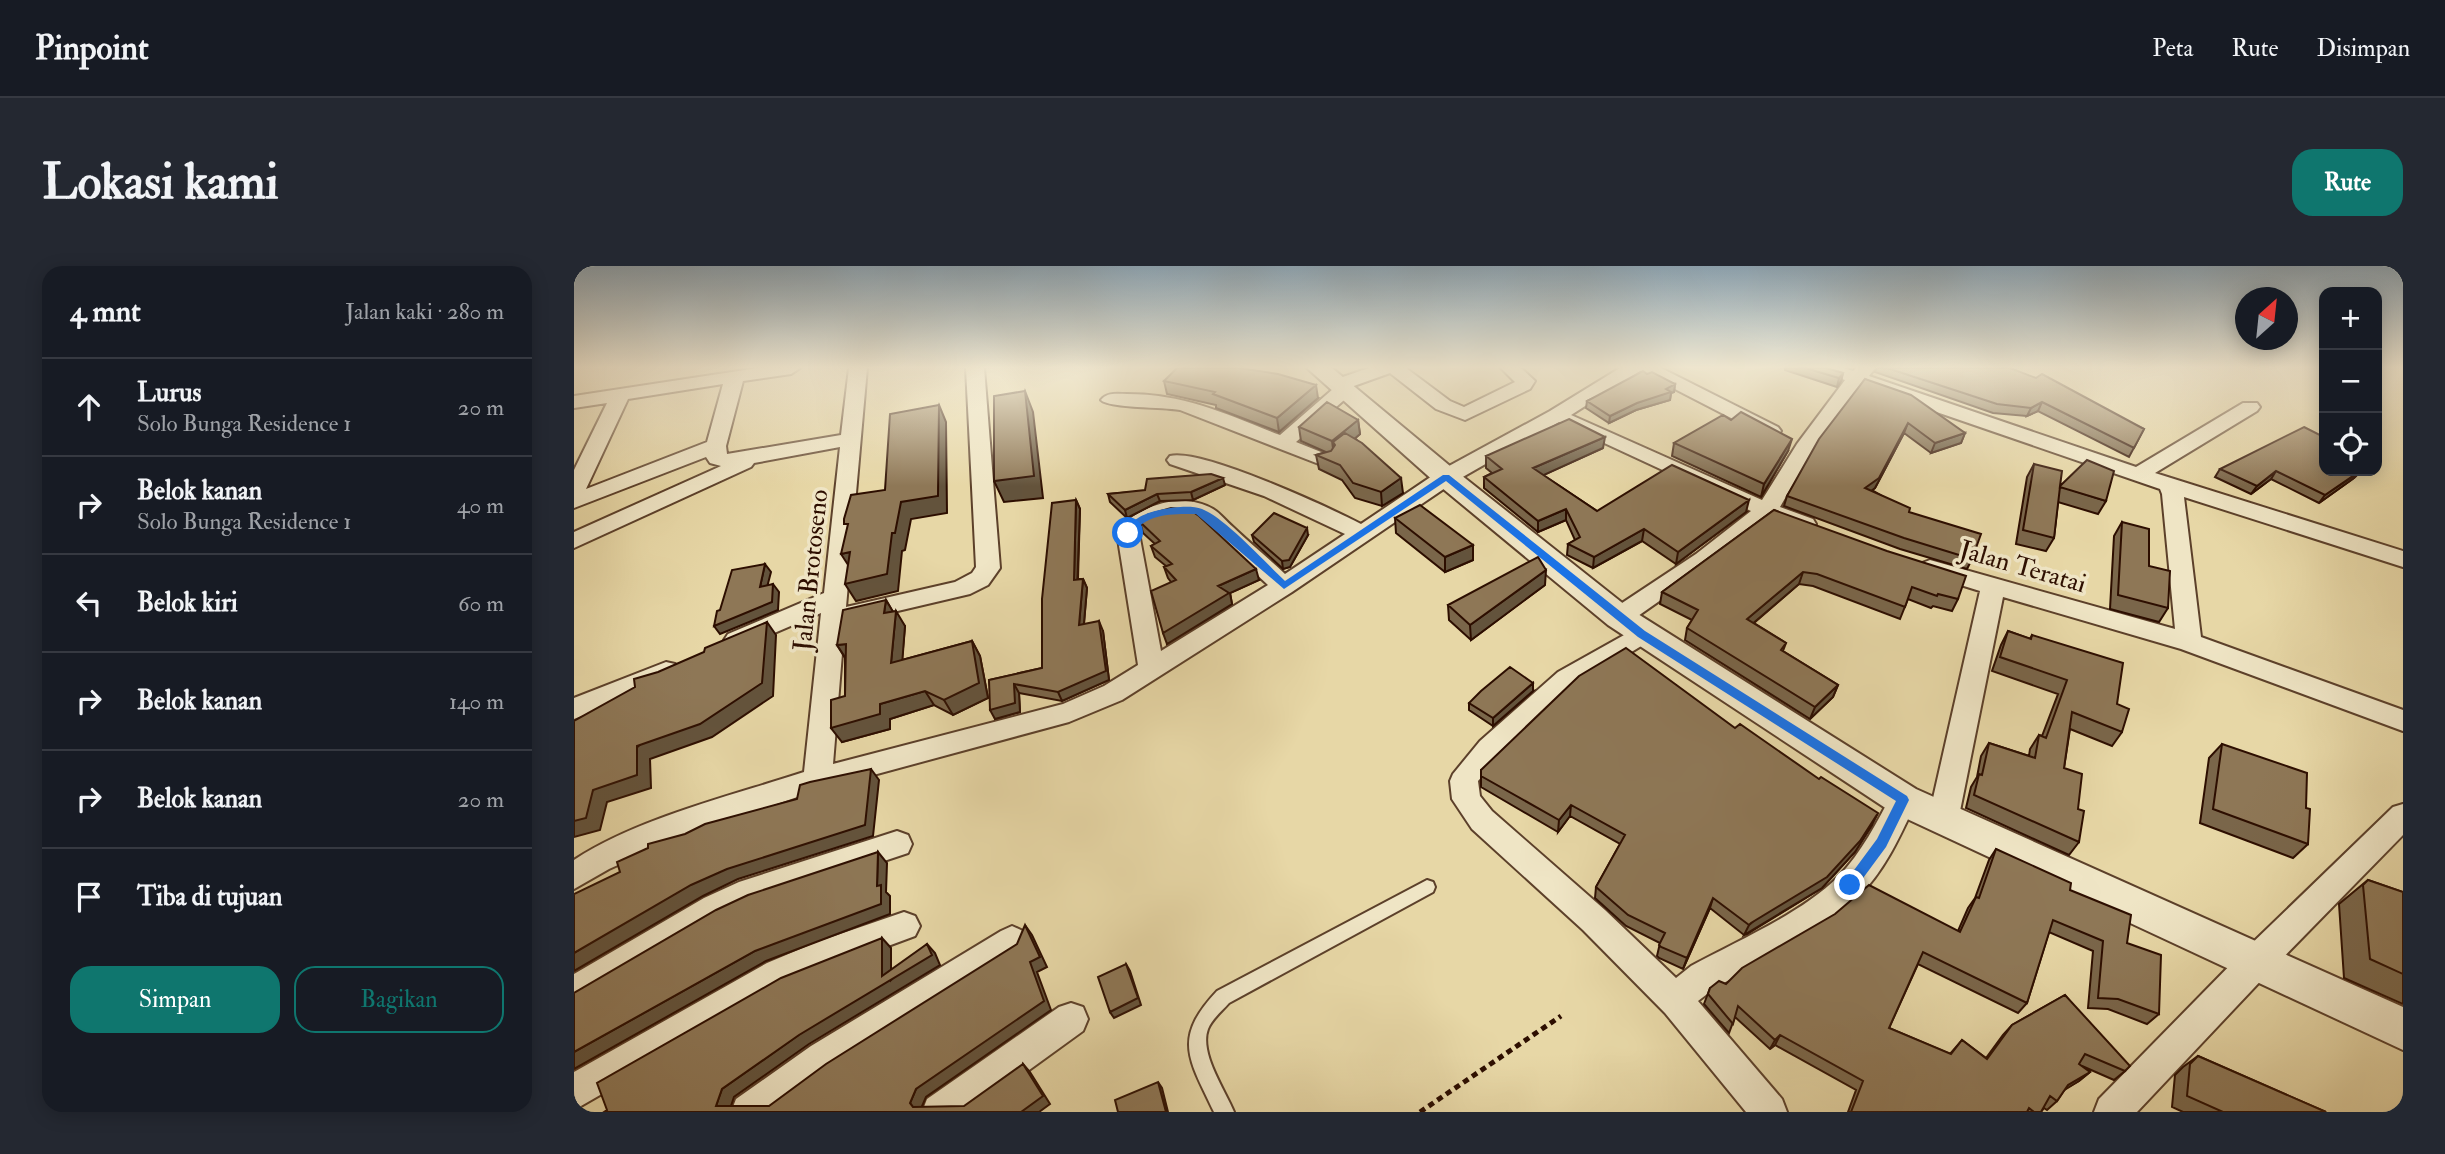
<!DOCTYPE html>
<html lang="id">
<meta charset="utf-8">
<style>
:root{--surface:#171b24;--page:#242831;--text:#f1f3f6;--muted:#9ea1a6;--line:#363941;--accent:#0f766e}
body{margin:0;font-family:"IM FELL Double Pica",serif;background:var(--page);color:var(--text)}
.controls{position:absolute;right:21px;top:21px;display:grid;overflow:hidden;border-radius:14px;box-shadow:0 4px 18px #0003}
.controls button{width:63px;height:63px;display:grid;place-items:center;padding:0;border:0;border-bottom:2px solid var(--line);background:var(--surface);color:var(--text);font:35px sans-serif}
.compass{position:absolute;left:1661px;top:21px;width:63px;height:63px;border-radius:50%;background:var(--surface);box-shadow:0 4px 18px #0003;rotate:27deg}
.stop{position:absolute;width:21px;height:21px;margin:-16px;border:5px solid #1a73e8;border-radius:50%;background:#fff}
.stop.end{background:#1a73e8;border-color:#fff;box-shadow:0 2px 7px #0008}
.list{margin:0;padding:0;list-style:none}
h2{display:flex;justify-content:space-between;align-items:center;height:91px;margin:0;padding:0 28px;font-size:30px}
h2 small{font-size:23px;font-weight:400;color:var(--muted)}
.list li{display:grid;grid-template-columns:46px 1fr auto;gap:21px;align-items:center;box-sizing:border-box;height:98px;padding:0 28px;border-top:2px solid var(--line)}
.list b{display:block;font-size:26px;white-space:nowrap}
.list p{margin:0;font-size:23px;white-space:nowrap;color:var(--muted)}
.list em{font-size:23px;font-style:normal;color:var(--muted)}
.actions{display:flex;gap:14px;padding:21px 28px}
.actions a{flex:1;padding:16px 0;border:2px solid var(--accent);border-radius:21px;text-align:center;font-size:24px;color:var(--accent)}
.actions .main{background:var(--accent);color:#fff}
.icon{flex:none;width:38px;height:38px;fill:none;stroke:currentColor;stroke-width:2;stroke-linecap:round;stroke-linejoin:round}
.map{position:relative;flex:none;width:1829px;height:846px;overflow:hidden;border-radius:21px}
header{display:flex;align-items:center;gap:42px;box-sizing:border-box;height:98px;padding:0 35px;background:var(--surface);border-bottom:2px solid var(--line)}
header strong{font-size:33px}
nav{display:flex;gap:38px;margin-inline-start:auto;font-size:24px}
.intro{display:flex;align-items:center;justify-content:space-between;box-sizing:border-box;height:168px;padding:0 42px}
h1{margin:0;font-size:49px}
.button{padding:18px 32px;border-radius:21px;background:var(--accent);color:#fff;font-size:24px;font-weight:700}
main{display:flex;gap:42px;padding:0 42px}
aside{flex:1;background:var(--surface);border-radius:21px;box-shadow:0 4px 18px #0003}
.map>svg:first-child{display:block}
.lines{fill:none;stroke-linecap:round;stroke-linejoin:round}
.service-casing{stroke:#5c402a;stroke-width:4}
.minor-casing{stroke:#5c402a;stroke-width:4}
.tertiary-casing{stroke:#5c402a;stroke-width:4}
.path{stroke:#2d0e00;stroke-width:5;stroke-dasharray:6 4.5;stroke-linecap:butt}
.service{fill:#efe5c5;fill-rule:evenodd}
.minor{fill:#efe5c5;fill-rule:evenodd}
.tertiary{fill:#efe5c5;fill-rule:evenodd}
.wall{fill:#7a664a;stroke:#2d0e00;stroke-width:2}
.shaded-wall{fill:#63533c;stroke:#2d0e00;stroke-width:2}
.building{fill:#8e7756;stroke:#2d0e00;stroke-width:2}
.route{fill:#1a73e8}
.labels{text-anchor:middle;stroke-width:7;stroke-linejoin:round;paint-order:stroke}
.street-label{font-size:26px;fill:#2d0e00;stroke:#efe5c5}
</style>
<header>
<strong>Pinpoint</strong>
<nav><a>Peta</a><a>Rute</a><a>Disimpan</a></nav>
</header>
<div class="intro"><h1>Lokasi kami</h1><a class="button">Rute</a></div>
<main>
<aside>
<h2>4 mnt<small>Jalan kaki · 280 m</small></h2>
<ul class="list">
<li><svg class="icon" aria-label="ahead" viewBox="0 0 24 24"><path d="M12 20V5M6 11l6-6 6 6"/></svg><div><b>Lurus</b><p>Solo Bunga Residence 1</p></div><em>20 m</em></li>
<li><svg class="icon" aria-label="right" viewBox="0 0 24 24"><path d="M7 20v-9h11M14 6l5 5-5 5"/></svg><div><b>Belok kanan</b><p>Solo Bunga Residence 1</p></div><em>40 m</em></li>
<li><svg class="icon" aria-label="left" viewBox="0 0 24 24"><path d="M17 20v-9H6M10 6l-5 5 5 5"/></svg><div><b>Belok kiri</b></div><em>60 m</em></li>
<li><svg class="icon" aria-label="right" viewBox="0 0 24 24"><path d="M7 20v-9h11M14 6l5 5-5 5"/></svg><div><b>Belok kanan</b></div><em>140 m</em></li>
<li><svg class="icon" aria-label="right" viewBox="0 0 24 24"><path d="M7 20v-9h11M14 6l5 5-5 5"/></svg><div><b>Belok kanan</b></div><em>20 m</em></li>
<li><svg class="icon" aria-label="arrive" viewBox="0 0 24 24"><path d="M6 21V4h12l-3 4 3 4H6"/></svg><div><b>Tiba di tujuan</b></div></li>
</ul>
<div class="actions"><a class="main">Simpan</a><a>Bagikan</a></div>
</aside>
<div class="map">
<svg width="1829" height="846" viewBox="0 0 1829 846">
<rect width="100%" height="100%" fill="#e7d7a6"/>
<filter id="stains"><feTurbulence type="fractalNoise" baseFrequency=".00286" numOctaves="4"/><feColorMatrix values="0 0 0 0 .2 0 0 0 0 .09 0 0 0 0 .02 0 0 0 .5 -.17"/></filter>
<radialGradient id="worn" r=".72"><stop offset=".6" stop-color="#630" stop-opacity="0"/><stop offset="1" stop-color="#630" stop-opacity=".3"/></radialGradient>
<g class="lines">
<defs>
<path id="service" d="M853,614L859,616L861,621L859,626L655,737C648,745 638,753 634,763C625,787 651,824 660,846H640C615,793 598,773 643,725Z"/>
<path id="minor" d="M184,102H226L217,108L169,115L152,180L153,188L267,169L275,102H293L272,341L381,316L398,307L402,301L392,102H410L426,302L414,319L396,328L281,355L271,351L259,498L489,438L530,420L564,399L543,267C561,239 609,225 639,243C646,247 653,256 659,261C676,277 694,292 711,308L771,268L690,230L596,198L593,194L596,190C627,182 754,241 787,258L864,206L976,145L1046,102H1087L1204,161L1207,165L1204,169H1190L1066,105L997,149L1188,234L1223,178L1271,114L1246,106L1244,102H1270L1279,105L1282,102H1301L1295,110L1562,201L1669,137H1683L1686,141L1683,145L1581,207L1829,285V301L1610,231L1627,371L1829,444V465L1607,383L1429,331L1385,550L1380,559L1370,562L1360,559L1355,550L1406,325L1348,307L1344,302L1348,297L1356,294L1601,363L1588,228L1586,223L1287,120L1240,182L1206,241L1239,253L1242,258L1239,263L1231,265L1196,253L1138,298L1054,357L1045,360L1036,357L1033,351L1036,345L1122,288L1177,245L985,156L880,216L718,326L548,434L495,456L244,524L106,571L35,603L0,623V594C64,552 157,530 230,506L247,347L163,383L154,380L150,374L154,368L250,327L266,181L180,197L177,201L0,282V266L147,200L136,197L132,191L0,242V204L33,137L0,142V130ZM149,118L133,176L12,223L54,133ZM600,250L623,253L694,319L587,385L565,267L575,258Z
M795,102H832L876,135L890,141L941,116L927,102H947L961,115L956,123L891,154L862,143L816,107L777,121L780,124L777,128L722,176L757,190L760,194L757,198L750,200L606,144C590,141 534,142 527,134C533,126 543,128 553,128C612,128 651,148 706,169L759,123L754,119L757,115Z
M1068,359L1077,362L1080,368L1077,374L1002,420L926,491L904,515L906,530L918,545L1031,644L1102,712L1117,700C1163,675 1228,647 1264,611C1288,586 1303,556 1319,526L1329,522L1339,526L1343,534C1327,568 1312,603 1285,630C1250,667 1186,696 1141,722L1124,735L1208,833L1213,846H1172L1091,747L1009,664L898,563L878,533L876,515L879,508L906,475L984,406Z
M92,396L101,398L105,405L101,412L0,453V432Z
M1829,538V569L1695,706L1563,846H1520L1525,833L1671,684L1819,541Z
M323,565L334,569L338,578L334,587L184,637L152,652L0,742V708L130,632L165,616Z
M330,646L341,650L346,660L341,670L252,703L217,719L0,844V806L193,697L243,676Z
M438,660L449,665L454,675L449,685L261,804L205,846H157L162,833L237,780L427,665Z
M497,737L509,741L514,753L509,765L397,846H348L353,833L485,741Z"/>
<path id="tertiary" d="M733,102H758L882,205L1056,343L1342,523L1829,741V784L1316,545L1034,359L862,217Z"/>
</defs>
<use href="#service" class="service-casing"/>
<use href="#minor" class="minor-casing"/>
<use href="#tertiary" class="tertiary-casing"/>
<path class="path" d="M846,846L987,750"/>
<use href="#service" class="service"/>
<use href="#minor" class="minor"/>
<use href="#tertiary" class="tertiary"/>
</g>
<path class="wall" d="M1211,102H1252L1269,107L1267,115L1263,121L1211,104Z
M1303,102H1436L1570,163L1555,191L1464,145L1453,150L1419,147L1301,106Z
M1073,108L1101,118L1100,126L1097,127L1096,134L1062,144L1035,157L1012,142L1013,135Z
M1291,113L1391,167L1387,177L1357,187L1330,167L1301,222L1298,224L1335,246L1398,293L1393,303L1326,283L1210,240L1213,230Z
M590,115L744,132L705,166L642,142V139L593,128Z
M784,154L786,168L781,172L829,227L808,240L781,232L768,214L745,203L742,189L752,186L727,175L725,161Z
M1100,177L1214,185L1187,231L1098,190Z
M1029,182L969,209L1023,245L1172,246L1102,298L1068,275L1019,302L993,289L994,278L1001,274L992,254L964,266L910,222V211L918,207L912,202V190Z
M1460,198L1486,220L1532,235L1524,248L1484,236L1480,272L1472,285L1442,278L1453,211Z
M1646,203L1787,205L1780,212L1745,237L1697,213L1677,228L1641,211Z
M651,219L619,234L586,235L553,252L536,236L534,228Z
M502,234L506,243L504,313H509L513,322L510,358L529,365L535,414L488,435L445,427L446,446L421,453L415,414L468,402Z
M1200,244L1384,333L1378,345L1359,340L1357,342L1334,333L1326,353L1239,320L1225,318L1180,357L1212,377L1209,385L1264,419L1259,431L1236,453L1111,374L1113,362L1118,354L1086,338L1088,326Z
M821,252L899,279V294L871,306L822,267Z
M566,256L685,314L656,327L658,338L593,378L597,316L594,312L590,301L592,300L581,291L577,280L581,278L569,267Z
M1548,256L1575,300L1594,342L1585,356L1536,343L1540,270Z
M678,269H734L716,301L709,303L680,276Z
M971,319L897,374L875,354L874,339Z
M312,334L319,346L331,360L328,394L398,375L406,390L414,432L379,449L360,439L316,453V463L268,476L271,430V392L263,379Z
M1434,365L1456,373L1458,369L1543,438L1548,466L1538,480L1496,463L1490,502L1504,543L1505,576L1495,589L1392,542L1397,521L1403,511L1407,490L1415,477L1455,490L1456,483L1465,469L1468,470L1484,428L1418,405L1427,379Z
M959,425L919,460L895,444V437Z
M1161,462L1298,559L1281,586L1248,622L1173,668L1170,669L1136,642L1109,703L1085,692L1083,690L1086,677L1052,660L1021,632L1022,621L1046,578L996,550L984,566L907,521V504Z
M1648,478L1732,542L1734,578L1719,592L1626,557L1635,492Z
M1422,583L1496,624L1553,677L1585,748L1573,758L1534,743L1514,742L1519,685L1475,666L1453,737L1444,747L1344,698L1315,762L1376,788L1388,774L1412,792L1429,769L1438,759L1491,729L1551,805L1540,814L1508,800L1516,806L1505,815L1491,823L1483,835L1473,844L1470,842L1467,846H1274L1282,824L1201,779L1196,783L1161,751L1155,767L1130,738L1136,722L1384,665L1394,642L1401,632L1415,594Z
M1794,614L1829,626V738L1770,712L1765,638Z
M1624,790L1752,846H1609L1598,841L1601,809L1609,801Z"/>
<path class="shaded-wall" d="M1269,107L1267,115L1263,121L1265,112Z
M1101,118L1100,126L1097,127L1096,134L1062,144L1035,157L1036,150Z
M742,119L744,132L705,166L703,152Z
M451,125L459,146L469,232L430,236L420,215Z
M1468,136L1464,145L1453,150L1457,142Z
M365,139L372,156L373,247L337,253L331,284L328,285L324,325L282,335L271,318L327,236Z
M784,154L786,168L762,189L761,179L759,176L760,190L758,175Z
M1334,157L1330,167L1301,222L1288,232L1291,222Z
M1391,167L1387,177L1357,187L1361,177Z
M1031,171L1029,182L959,214V202Z
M1218,173L1214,185L1187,231L1190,218Z
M1702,205L1697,213L1677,228L1683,220Z
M1787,205L1780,212L1745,237L1751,229Z
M649,212L651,219L619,234L617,226Z
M827,212L829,227L808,240L807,226Z
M583,228L586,235L553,252L551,244Z
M502,234L506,243L503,323L500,314Z
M1175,234L1172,246L1102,298L1104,286Z
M992,243V254L964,266V255Z
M733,262L734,269L716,301L709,303L708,295Z
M1070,263L1068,275L1019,302L1020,291Z
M899,279V294L871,306V291Z
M276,286L278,305L267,288Z
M191,298L197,306L191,329L186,321Z
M682,303L685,314L656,327L658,338L593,378L589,367L644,320Z
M972,304L971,319L897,374L896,359Z
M1229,306L1225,318L1170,365L1173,353Z
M509,313L513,322L509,368L505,359Z
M199,318L205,326L204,344L146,368L140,360Z
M312,334L321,349L310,347Z
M322,345L331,360L327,412L317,397Z
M525,355L529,365L535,414L488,435L484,426Z
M193,356L202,369L199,430L138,471L76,493L77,522L33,536L26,564L0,571V555L19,524Z
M398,375L406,390L414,432L379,449L370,434Z
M272,378L273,394L263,379Z
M959,417V425L919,460V452Z
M440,418L445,427L446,446L421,453L416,444Z
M1264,419L1259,431L1236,453L1241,441Z
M351,425L360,439L316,453V463L268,476L257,462L306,438Z
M297,503L305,514L299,570L164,613L129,630L0,705V687Z
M997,539L996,550L984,566L985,554Z
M1304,547L1298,559L1281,586L1248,622L1170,669L1175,659Z
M304,586L313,597L312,626L316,630V648L192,695L0,803V786L181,685L303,620Z
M1139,632L1136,642L1109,703L1113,692Z
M451,659L458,669L473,701L463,706L477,744L352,831L346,845L339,841L336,837L342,823L456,696Z
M308,672L317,682V714L353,678L361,687L366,699L235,778L160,831L155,846L142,840L148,823L308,710Z
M552,698L556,705L567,739L540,752L536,746Z
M1206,769L1201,779L1196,783L1201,774Z
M449,798L456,806L476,838L465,846H447Z
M1516,806L1505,815L1484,828L1494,819Z
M584,816L588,822L594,846H592Z"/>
<path class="building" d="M603,102H665L704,108L742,119L703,152L639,128L641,126L590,115Z
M1231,102H1252L1269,107L1265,112Z
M1313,102H1436L1462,112L1468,108L1570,163L1560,182L1468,136L1457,142L1423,138Z
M1069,105L1073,108L1078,106L1101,118L1092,123L1097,126L1063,137L1036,150L1013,135Z
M1291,113L1337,129L1391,167L1361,177L1334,157L1305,212L1291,222L1336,242L1335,246L1407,268L1398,293L1330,272L1213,230L1245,173Z
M451,125L460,210L420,215V130Z
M753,136L784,154L758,175L725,161Z
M365,139L364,230L327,236L321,267H318L313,308L271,318L276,286L267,288L274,258H270V253L277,229L311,224L316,148Z
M1167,146L1218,173L1190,218L1100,177L1149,149L1157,154Z
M995,153L1031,171L959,202L1023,245L1098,199L1175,234L1104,286L1070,263L1020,291L994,278L1006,271L992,243L964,255L910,211L928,203L912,190Z
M1730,161L1750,171V205H1786L1751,229L1702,205L1683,220L1646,203Z
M771,167L788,177L827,212L807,226L779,217L766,199L742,189L757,185L761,179L759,176Z
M1513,194L1540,205L1532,235L1486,221L1480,272L1449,264L1460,198L1488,205L1486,220Z
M637,208L649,212L617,226L583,228L551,244L534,228L571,224L573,213Z
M502,234L500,314L509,313L505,359L525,355L532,405L484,426L440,418L441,437L416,444L415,414L468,402V333L478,237Z
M846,239L899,279L871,291L821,252Z
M597,242L616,244L625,250L682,303L644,320L655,327L589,367L577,325L602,314L590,301L598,298L577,280L586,275L566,256L573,249Z
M1200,244L1313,285L1392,310L1384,333L1364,328L1363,330L1338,321L1331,341L1243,308L1229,306L1173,353L1212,377L1207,384L1264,419L1241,441L1113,362L1124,344L1088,326Z
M700,247L733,262L715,294L708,295L678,269Z
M1548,256L1575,263V300L1596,305L1594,342L1544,329Z
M964,291L972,304L896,359L874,339Z
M191,298L186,321L199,318L198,336L140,360L143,345L146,344L158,304Z
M312,334L310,347L322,345L317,397L398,375L405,417L370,434L351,425L306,438V448L257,462V434L271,430L272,378L263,379L269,344Z
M193,356L188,417L126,458L63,480V509L19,524L12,552L0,555V455L61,421L60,413L84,406L130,386L131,382Z
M1434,365L1457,373L1458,369L1549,397L1543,438L1555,443L1548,466L1498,446L1490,502L1508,508L1504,543L1510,545L1505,576L1400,529L1405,508L1408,509L1415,477L1461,492L1465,469L1472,472L1493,414L1426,391Z
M1052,382L1161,462L1166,458L1245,513L1247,511L1304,547L1286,575L1253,611L1177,657L1175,659L1139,632L1113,692L1087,681L1085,679L1091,667L1054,649L1022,621L1051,569L997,539L985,554L907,510V504L1005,410Z
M936,401L959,417L919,452L895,437L907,425Z
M1648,478L1733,507L1732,542L1736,543L1734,578L1639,543Z
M297,503L291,559L153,603L117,619L0,687V628L46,606L43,596L74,582V578L111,568L131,558L223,533L226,519L236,516Z
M1422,583L1497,617L1496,624L1557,649L1553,677L1587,689L1585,748L1544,733L1524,732L1529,675L1479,654L1453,737L1349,686L1315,762L1377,788L1388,774L1413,793L1438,759L1491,729L1556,800L1551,805L1511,788L1505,798L1516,806L1494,819L1483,835L1476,830L1467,846H1460L1455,842L1453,846H1277L1289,815L1206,769L1201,774L1164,740L1159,758L1134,728L1136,722L1145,715L1152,718L1168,702L1261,648L1295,619L1386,666L1402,631L1405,632Z
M304,586L303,620L307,619V638L181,685L0,786V727L142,644L174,629Z
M1794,614L1829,626V708L1796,693L1789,619Z
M451,659L466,691L456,696L470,735L342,823L336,837L339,841L390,840L449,798L469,830L447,846H30L33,844L23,817L207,712L308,672V710L353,678L358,689L225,769L148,823L142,840H195L252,798L443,678Z
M552,698L564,732L536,746L524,711Z
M1624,790L1752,846H1649L1613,830L1616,798Z
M584,816L592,846H544L541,834Z"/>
<linearGradient id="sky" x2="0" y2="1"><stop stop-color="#8ea7b7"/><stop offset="0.46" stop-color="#f4edd7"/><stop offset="1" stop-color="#f4edd7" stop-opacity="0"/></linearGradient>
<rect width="1829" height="220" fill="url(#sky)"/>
<path class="route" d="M869,209H875L1071,365L1333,530L1335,534L1312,581L1281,623L1276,625L1269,619L1303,573L1322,535L1064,371L872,215L710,323L622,248C597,248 573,247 557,269L549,267C560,251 571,247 590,243C600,241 618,239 628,243C651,252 691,296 711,315Z"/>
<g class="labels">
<g class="street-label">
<text transform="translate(1449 300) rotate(16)" y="9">Jalan Teratai</text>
<text transform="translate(236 304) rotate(-84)" y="9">Jalan Brotoseno</text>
</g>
</g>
<rect width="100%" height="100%" filter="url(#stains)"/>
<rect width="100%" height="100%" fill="url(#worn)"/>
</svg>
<div class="controls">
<button>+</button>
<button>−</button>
<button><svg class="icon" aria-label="locate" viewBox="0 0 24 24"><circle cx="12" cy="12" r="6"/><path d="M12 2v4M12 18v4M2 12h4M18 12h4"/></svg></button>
</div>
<svg class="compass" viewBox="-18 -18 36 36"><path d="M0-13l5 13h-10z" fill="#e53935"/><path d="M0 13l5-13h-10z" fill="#9ea1a6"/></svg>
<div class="stop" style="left:554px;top:267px"></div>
<div class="stop end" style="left:1276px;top:619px"></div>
</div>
</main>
